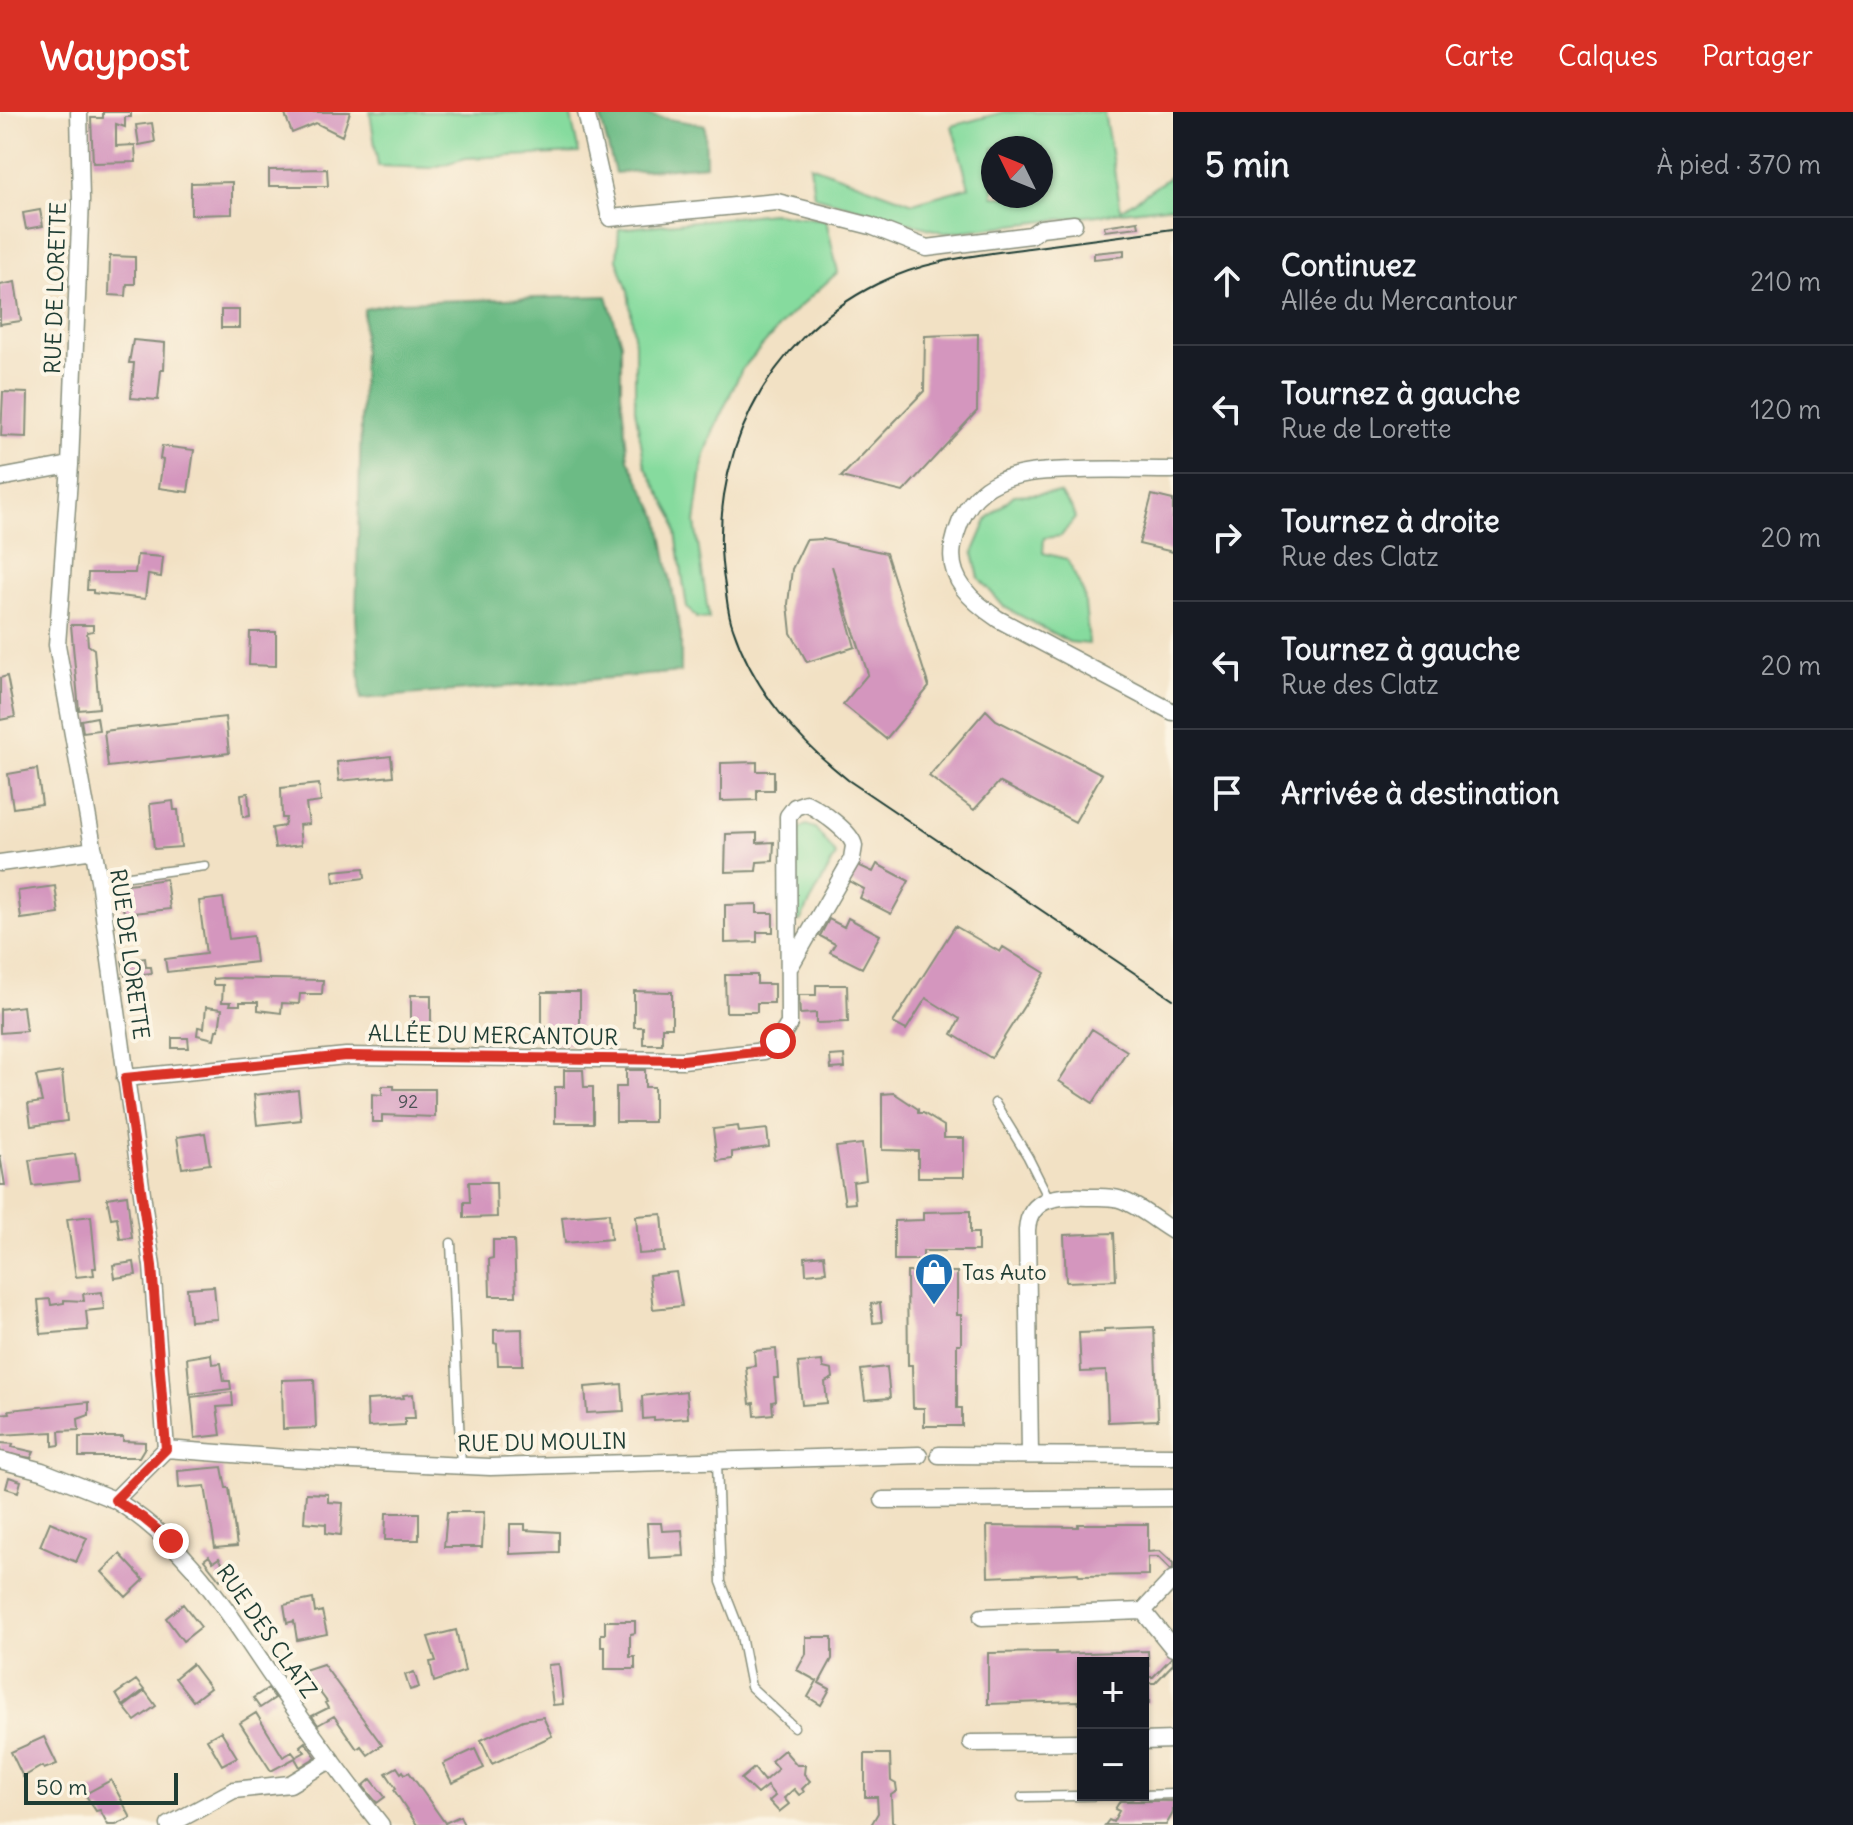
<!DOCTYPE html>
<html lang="fr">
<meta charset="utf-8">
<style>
:root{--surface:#171b24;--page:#242831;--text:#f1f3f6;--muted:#9ea1a6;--line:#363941;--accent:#d93025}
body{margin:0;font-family:Delius,sans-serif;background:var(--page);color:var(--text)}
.controls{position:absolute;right:24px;bottom:24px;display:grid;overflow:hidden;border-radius:0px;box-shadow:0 2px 6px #0004}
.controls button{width:72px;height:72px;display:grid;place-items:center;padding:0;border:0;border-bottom:2px solid var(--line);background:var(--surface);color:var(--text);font:40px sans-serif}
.compass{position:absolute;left:981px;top:24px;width:72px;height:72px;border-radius:50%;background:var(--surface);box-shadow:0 2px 6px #0004;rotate:313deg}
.scale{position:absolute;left:24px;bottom:20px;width:154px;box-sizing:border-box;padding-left:8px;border:4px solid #1f3d34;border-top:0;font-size:22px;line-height:28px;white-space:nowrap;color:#1f3d34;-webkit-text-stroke:6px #fcf5e5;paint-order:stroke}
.stop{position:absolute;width:24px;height:24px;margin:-18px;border:6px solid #d93025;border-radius:50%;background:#fff}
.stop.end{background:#d93025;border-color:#fff;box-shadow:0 2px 8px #0008}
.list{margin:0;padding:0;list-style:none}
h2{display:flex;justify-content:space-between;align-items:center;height:104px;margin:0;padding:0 32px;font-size:34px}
h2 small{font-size:26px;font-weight:400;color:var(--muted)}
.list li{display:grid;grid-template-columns:52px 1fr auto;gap:24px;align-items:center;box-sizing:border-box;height:128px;padding:0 32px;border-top:2px solid var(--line)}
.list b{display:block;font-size:30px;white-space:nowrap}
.list p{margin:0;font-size:26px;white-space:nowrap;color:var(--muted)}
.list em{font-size:26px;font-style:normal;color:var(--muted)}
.icon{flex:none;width:44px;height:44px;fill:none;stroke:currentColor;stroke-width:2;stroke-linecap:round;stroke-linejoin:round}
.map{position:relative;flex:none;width:1173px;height:1713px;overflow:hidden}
header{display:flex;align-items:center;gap:48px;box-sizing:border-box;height:112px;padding:0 40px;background:var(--accent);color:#fff}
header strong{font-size:38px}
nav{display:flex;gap:44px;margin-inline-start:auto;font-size:28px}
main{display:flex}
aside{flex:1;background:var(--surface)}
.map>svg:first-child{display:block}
.green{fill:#86db9e;stroke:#528c69;stroke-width:2;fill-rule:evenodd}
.forest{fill:#6cbb85;stroke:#467c5c;stroke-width:2}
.building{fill:#d496be}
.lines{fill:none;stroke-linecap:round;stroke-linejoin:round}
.lane-casing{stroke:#888f7c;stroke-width:11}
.street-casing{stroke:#888f7c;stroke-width:19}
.lane{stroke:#fff;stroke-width:8}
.street{stroke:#fff;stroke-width:16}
.tram{stroke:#1f3d34;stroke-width:2}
.route{stroke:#d93025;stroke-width:10}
.labels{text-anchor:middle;stroke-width:8;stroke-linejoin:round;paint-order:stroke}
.number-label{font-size:18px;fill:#4c5356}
.street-label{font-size:22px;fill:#1f3d34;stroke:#fcf5e5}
.poi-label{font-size:22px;fill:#1f3d34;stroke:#fcf5e5;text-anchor:start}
</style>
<header>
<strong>Waypost</strong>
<nav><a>Carte</a><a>Calques</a><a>Partager</a></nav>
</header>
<main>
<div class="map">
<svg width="1173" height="1713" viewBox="0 0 1173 1713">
<rect width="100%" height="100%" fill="#fcf5e5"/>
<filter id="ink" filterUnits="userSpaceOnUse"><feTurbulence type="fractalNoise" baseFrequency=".0125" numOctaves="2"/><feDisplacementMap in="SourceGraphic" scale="16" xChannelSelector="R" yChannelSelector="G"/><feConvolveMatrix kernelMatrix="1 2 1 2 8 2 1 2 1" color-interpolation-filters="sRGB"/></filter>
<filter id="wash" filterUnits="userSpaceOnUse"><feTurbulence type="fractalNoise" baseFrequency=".006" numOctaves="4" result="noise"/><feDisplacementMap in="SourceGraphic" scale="32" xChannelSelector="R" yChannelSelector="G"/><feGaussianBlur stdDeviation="1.8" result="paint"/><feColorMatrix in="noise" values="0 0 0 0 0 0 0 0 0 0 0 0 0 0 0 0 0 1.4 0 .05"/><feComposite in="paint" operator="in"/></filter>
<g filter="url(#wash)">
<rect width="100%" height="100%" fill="#f2e1c4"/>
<path class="green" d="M370,0H570L579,41L466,46L431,56L378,54Z
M1004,0H1104L1121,98L1173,63V94L945,121L814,84L810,53L913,91L969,75L952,14ZM993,36H1041V84H993Z
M772,101L826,108L838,160L787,206L742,257L714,317L703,349L695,411L709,507L697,506L687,496L674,406L645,354L635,297V231L628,179L617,147L619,117Z
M1059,381L1071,395L1075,406L1061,424L1044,426L1043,441L1067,447L1084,482L1089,532L1069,530L1004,495L979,466L973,441L988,406L1014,383Z
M806,713L815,716L836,743L800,809L797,808V719Z"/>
<path class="forest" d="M599,0H627L705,13L706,53L615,61Z
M607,184L621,231V281L628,347L659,406L681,524V560L361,587L356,505L364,197L397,190Z"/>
<g id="blocks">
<path class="building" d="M103,0H131V5H125V15L116,12V34L135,33L136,50L93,51L91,6H103Z
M284,0H350L342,24L316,11L292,21Z
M152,11L155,30L139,33L136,13Z
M327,57L328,74H269V58Z
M232,70V102L191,103V71Z
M40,98L43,114L26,117L23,101Z
M1138,109L1139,115L1105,119L1104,114Z
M1124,138V144L1094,147V141Z
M110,144L135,145V172H127L126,184L109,183Z
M15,170L21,209L0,212V173Z
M221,198H239V216H221Z
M978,222L977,299L903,380L841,365L924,279L925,224Z
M133,228L165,231L164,258H161L158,288L131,286L134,251H129Z
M3,280L28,281L27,325L1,324Z
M162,334L194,338L188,380L159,376L163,348L160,347Z
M1152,383L1173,388V440L1139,432Z
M823,427L886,441L929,575L886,627L843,592L868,562L832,454L855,535L807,550L791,521L788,492L792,457L806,428Z
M137,443L163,445L161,465L148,463L145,487L93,481V478H87L88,461H135Z
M71,513H93V519L87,520L88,533L94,537L99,596L79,598Z
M250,520H276V554L249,553Z
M7,564L15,605L0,608V566Z
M986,598L996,608L1102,662L1075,710L999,670L974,698L929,664Z
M97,605L99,618L83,620L81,608Z
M225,605L229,641L108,655L104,619Z
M391,644L393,664L339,669L337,650Z
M757,650V659H774V678H757V688L721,689V651Z
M37,657L42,692L13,696L8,662Z
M319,672L321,690L306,692L309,712L299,713L301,733L275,736L272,716L284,714L286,706H282L281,676Z
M248,681L250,704L243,705L241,682Z
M173,689L174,698H178L181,735L154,737L150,692Z
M757,721V731L774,730L773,749L757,750L756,759L725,760L726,722Z
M877,752L909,769L891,802L860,786L864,777L849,769L858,753L873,760Z
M364,756L365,766L334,770L333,759Z
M166,767L170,797L124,802L120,773Z
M55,774L59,802L21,807L18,779Z
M223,786L229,827L253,824L256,850L167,860L165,847L206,842L199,789Z
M757,792V801H773V820H757V830L725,831V793Z
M848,806L880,823L862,856L830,840L835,832L820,824L829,807L844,815Z
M955,814L1000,840L1003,835L1045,861L991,946L952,922L960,907L926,886L906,918L893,911Z
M145,846L146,855H151L152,861L125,864L122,849Z
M725,863H757V872H774V891H757V900H726Z
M222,866L270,867L323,868L322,882H300L299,892L282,891L281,901L258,898V890H240V893H230L231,890H222L223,873H213V867Z
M816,873H847L848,910L816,911V901L800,902L799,883H816Z
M634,879L672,880V915H662V932H643V915H634Z
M542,880H580V915L571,916V932H551V915H542Z
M411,883H431V914H411Z
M23,894L26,919L0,921V897Z
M206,895L222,897L219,918H216L214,927L197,923L198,915L204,916Z
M1092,917L1127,939L1093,991L1059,969Z
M172,926H188L189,936H172Z
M844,943L845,956L831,957L830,944Z
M564,958H583L584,975H593V1011H555V975H564Z
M626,958H645V975H654V1010H616V975H626Z
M62,960L67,1009L31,1014L28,992L42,990L36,964Z
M382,974H394V977H435V1005L382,1003V1010H372V982L382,983Z
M298,978L301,1008L257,1013L254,983Z
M894,981L918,997V1001H923L944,1014V1026H964V1065H918V1039L882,1038V982Z
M738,1014L739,1020L767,1017L769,1035L732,1040V1047L717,1049L713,1017Z
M205,1021L210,1052L182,1056L177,1025Z
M862,1032L866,1068L853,1070L855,1091L845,1092L836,1035Z
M75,1042L79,1069L33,1074L29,1048Z
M0,1043L5,1073H0Z
M469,1070H496L497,1105L464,1106V1090H470Z
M127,1083L132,1126L120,1127L117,1105L111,1106L107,1086Z
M970,1099V1121H978V1139H923V1148H894V1109L923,1108V1100Z
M609,1101L611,1127L565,1131L562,1105Z
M662,1102L665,1140L639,1142L636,1104Z
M91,1104L96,1156H93L94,1163L76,1165L67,1107Z
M1114,1121L1116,1168L1066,1170L1064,1123Z
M493,1128H514L516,1184H490L489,1147L493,1146Z
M824,1143L826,1160L806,1162L805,1145Z
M134,1150L136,1163L115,1166L113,1153Z
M676,1160L682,1194L653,1197L649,1163Z
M907,1160H957V1203H961V1232H957V1296H962V1314H924V1296H913L912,1253H908Z
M214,1174L217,1207L190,1209L187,1176Z
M102,1180L104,1197L86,1199L88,1218L41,1222L38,1188L50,1187L51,1193L64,1191V1188L84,1189L83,1182Z
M880,1191L882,1210L873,1211L871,1192Z
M1154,1215L1158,1308L1108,1310L1106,1259L1081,1260L1079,1221L1104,1220V1217Z
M522,1217L523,1253H498L497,1232L494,1231V1218Z
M776,1237L778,1266H774L776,1289L772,1290L773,1302L755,1304L754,1291L750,1292L746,1255L755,1254L754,1239Z
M211,1242L212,1252L221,1251L224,1269H230L231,1277L190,1282L187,1246Z
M822,1249L823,1256L832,1258L833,1266L825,1270L827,1291L802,1293L798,1251Z
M887,1255L890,1286L865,1288L861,1258Z
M314,1267L316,1316L283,1317L282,1268Z
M622,1272L624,1299L587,1301L585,1275Z
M686,1279L688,1306L654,1308V1306L643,1307L642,1284Z
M232,1280L233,1294L217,1295L221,1323L195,1326L191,1285Z
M413,1282L415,1306H405V1313L368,1315L367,1288L404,1286L403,1283Z
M89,1290V1303L78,1307L79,1318L59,1319L60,1333L53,1334V1320L0,1323V1302L10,1301L9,1298Z
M79,1325H123V1329L145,1330V1335L139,1345H79Z
M0,1331L13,1332L12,1335L34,1340L31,1346L0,1340Z
M222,1355L226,1376H229L237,1434L215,1436L205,1374L179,1376L178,1359Z
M9,1365L21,1369L18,1380L6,1376Z
M306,1381L328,1382V1390L343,1391L341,1423L326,1421V1412L304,1410Z
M447,1400H484L482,1435H444Z
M386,1401H419V1428H385Z
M50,1410L87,1426L76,1450L40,1434Z
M647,1411H661L662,1419L682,1418L684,1444L649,1446Z
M510,1412H525V1418L559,1420V1440L510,1442Z
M1078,1412H1148V1440L1160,1439L1173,1451V1460L1158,1445H1148V1463L1079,1464L1078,1461L988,1465L987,1414L1078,1415Z
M120,1442L144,1468L126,1485L102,1460Z
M209,1444L213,1450L219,1446L227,1459L220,1468L204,1448Z
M313,1487L315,1501L322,1499L327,1522L297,1528L294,1509L287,1511L284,1493Z
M183,1492L201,1515L183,1529L166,1506Z
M605,1509H635V1521L630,1522V1545H635V1557H605V1535H601V1522H605Z
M456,1518L465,1559L434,1570L430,1550L436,1549L428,1525Z
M806,1525H832V1547L819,1571L830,1577L821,1593L808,1585L817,1569L797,1558L806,1542Z
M1148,1539L1149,1565H1153L1173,1544V1552L1155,1571H1149V1591H1143V1551H1083V1592H1079L1078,1589L988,1592V1541L1056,1540V1542Z
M192,1552L210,1576L193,1589L175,1566Z
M323,1552L382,1633L368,1643L361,1634L357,1637L334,1604L318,1613L312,1604L328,1596L325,1591L327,1590L307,1563L289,1569L286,1564Z
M559,1552L563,1592L553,1593L548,1553Z
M414,1560L419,1575L410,1578L405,1563Z
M136,1568L144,1578L123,1594L116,1582Z
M268,1576L275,1586L260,1596L253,1586Z
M145,1579L156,1594L135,1609L124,1595Z
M256,1601L283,1645L292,1640L296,1645L305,1640L300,1634L305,1630L316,1645L300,1655L295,1646L271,1659L240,1611Z
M543,1605L552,1624L492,1652L481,1628L523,1608Z
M221,1619L237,1645L222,1653L207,1627Z
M44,1625L57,1652L44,1657L42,1654L23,1665L11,1640Z
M475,1637L484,1656L452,1671L443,1652Z
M784,1638L797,1653H805L804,1662L810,1669L802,1677L804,1680L799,1683L794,1677L784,1686L789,1692L779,1700L769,1689L775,1684L767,1674L757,1682L741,1667L754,1656L764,1669L778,1657L771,1649Z
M865,1642H890L891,1669L896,1672L897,1679L891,1683L892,1709L898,1713H871L878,1701L877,1685H865Z
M397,1655L401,1661L403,1659L405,1662L409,1660L445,1711L460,1704L464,1713H417L394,1678L396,1676L386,1661Z
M371,1667L385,1685L377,1691L363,1674Z
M111,1668L131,1706L116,1713H108L100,1698L96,1699L85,1682Z
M1120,1689H1173V1701L1166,1713H1105L1109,1708L1113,1710L1119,1699L1115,1697Z"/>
</g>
</g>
<g filter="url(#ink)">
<use href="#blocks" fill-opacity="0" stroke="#888f7c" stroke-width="2"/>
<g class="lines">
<defs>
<path id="lane" d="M99,768L205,754
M995,991L1028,1045L1049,1087
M451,1131L461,1354
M717,1349L721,1470L740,1519L751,1575L794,1615
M1143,1683L1173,1682
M1022,1685L1130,1683"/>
<path id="street" d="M79,0L81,88L70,353L57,533L99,768L152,1154L166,1337
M586,0L610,106L777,90L871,114L927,136L1031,123L1041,116L1074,112
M1173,358C1142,358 1111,357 1081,358C1018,359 968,362 953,434C947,468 973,490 998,507L1173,600
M0,366L70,353
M0,751L94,738
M125,966L346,944L683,948L764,939L778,929L789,912L788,704L795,695L806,691C818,697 852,720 854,734C854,735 852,745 852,747L791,853
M166,1337L286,1346L490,1355L919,1343
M166,1337L115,1388C189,1434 224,1495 272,1565C307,1615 343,1665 381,1713
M1030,1342L1027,1118C1029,1084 1061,1083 1088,1085C1098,1085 1110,1084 1119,1087C1138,1093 1156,1109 1173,1119
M939,1343L1173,1344
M0,1348L42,1359L115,1388
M883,1388L1173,1386
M1173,1467L1143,1499L1173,1536
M982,1505L1143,1499
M1143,1629L1173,1628
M971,1631L1083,1630
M169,1713L234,1678L290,1672L330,1648"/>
</defs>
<use href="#lane" class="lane-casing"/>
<use href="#street" class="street-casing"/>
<use href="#lane" class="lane"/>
<use href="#street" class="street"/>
<path class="tram" d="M1173,117C1125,123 1077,130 1029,136C976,143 925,148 877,172C764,228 704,352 725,474C727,488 728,503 733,516C754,579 797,627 848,668L1173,887"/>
</g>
</g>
<g class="lines" filter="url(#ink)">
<path class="route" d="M171,1429L143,1406L115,1388L166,1337L152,1154L125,966L346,944L683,948L764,939L778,929"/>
</g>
<defs>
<symbol id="shop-pin" viewBox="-11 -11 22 30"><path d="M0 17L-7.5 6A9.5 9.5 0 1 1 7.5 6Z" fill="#1f6fb2" stroke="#fcf5e5"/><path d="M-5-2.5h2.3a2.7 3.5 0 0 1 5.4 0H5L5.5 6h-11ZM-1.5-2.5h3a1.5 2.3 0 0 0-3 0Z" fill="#fff"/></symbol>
</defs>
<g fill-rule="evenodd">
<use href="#shop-pin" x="912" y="1138" width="44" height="60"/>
</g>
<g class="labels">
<g class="number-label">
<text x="408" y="996">92</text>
</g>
<g class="street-label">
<text transform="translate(55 176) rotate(-88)" y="8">RUE DE LORETTE</text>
<text transform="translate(130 842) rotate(82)" y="8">RUE DE LORETTE</text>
<text transform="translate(493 923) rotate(1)" y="8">ALLÉE DU MERCANTOUR</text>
<text transform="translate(542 1330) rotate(-1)" y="8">RUE DU MOULIN</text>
<text transform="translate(267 1519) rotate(55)" y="8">RUE DES CLATZ</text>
</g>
<g class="poi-label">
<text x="962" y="1168">Tas Auto</text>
</g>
</g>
</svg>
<div class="controls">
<button>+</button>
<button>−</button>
</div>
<svg class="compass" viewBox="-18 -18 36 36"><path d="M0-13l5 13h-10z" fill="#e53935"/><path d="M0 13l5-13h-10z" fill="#9ea1a6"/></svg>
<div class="scale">50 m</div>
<div class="stop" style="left:778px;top:929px"></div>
<div class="stop end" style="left:171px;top:1429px"></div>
</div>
<aside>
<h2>5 min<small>À pied · 370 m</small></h2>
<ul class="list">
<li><svg class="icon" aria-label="ahead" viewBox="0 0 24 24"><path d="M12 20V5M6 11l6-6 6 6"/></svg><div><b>Continuez</b><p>Allée du Mercantour</p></div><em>210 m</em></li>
<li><svg class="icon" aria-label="left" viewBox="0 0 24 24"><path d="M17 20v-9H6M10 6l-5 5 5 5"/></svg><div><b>Tournez à gauche</b><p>Rue de Lorette</p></div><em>120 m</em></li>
<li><svg class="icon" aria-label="right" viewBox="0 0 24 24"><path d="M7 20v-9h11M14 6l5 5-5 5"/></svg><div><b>Tournez à droite</b><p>Rue des Clatz</p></div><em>20 m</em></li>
<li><svg class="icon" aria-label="left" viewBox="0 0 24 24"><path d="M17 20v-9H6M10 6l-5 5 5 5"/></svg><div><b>Tournez à gauche</b><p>Rue des Clatz</p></div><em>20 m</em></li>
<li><svg class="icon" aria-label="arrive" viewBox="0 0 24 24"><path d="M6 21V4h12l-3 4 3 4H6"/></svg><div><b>Arrivée à destination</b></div></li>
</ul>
</aside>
</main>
